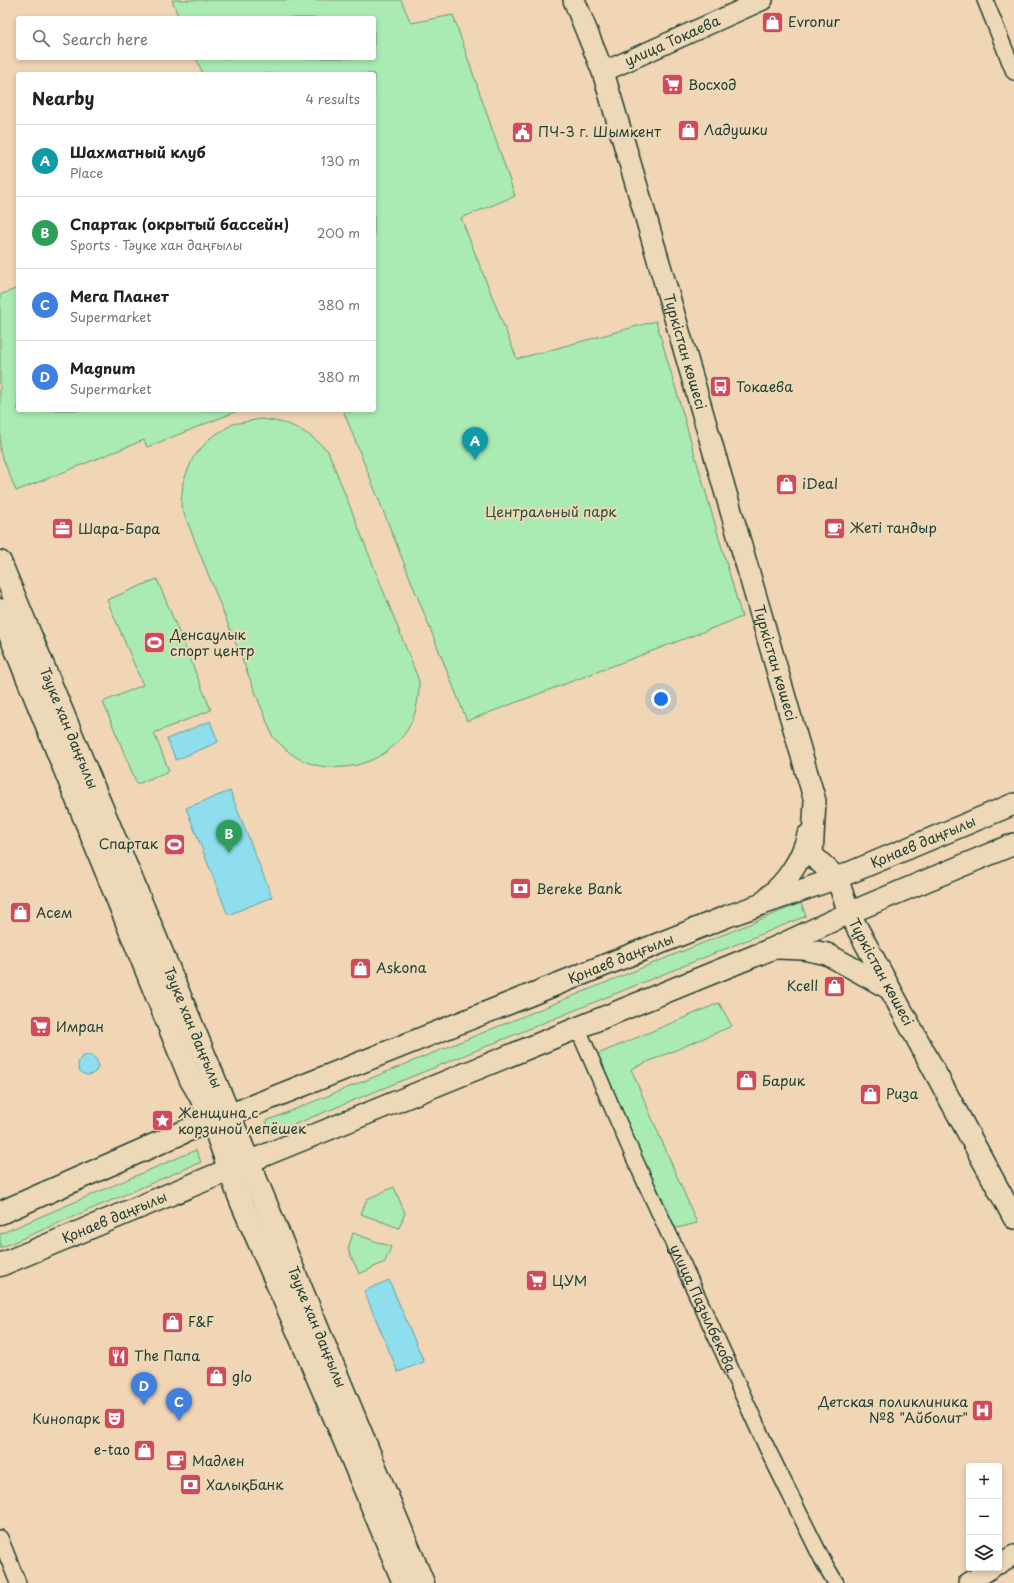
<!DOCTYPE html>
<meta charset="utf-8">
<style>
:root{--surface:#fff;--page:#f2f2f2;--text:#222;--muted:#767676;--line:#e0e0e0;--accent:#1a73e8}
body{margin:0;font-family:"Playpen Sans",sans-serif;background:var(--page);color:var(--text)}
.controls{position:absolute;right:12px;bottom:12px;display:grid;overflow:hidden;border-radius:4px;box-shadow:0 2px 6px #0003}
.controls button{width:36px;height:36px;display:grid;place-items:center;padding:0;border:0;border-bottom:1px solid var(--line);background:var(--surface);color:var(--text);font:20px sans-serif}
.you{position:absolute;left:661px;top:699px;width:14px;height:14px;margin:-10px;border:3px solid #fff;border-radius:50%;background:#1a73e8;box-shadow:0 0 0 6px #1a73e833}
.badge{display:grid;place-items:center;width:26px;height:26px;border-radius:50%;background:var(--accent);color:#fff;font-size:13px;font-weight:700}
.pin{position:absolute;translate:-50% -33px;filter:drop-shadow(0 1px 2px #0008)}
.pin::after{content:'';position:absolute;top:21px;width:14px;height:12px;background:inherit;clip-path:polygon(0 0,100% 0,50% 100%)}
.list{margin:0;padding:0;list-style:none}
h2{display:flex;justify-content:space-between;align-items:center;height:52px;margin:0;padding:0 16px;font-size:17px}
h2 small{font-size:13px;font-weight:400;color:var(--muted)}
.list li{display:grid;grid-template-columns:26px 1fr auto;gap:12px;align-items:center;box-sizing:border-box;height:72px;padding:0 16px;border-top:1px solid var(--line)}
.list b{display:block;font-size:15px;white-space:nowrap}
.list p{margin:0;font-size:13px;white-space:nowrap;color:var(--muted)}
.list em{font-size:13px;font-style:normal;color:var(--muted)}
.icon{flex:none;width:22px;height:22px;fill:none;stroke:currentColor;stroke-width:2;stroke-linecap:round;stroke-linejoin:round}
.map{position:relative;flex:none;width:1014px;height:1583px;overflow:hidden}
.search{position:absolute;background:var(--surface);box-shadow:0 2px 6px #0003;left:16px;top:16px;width:360px;height:44px;display:flex;align-items:center;gap:10px;box-sizing:border-box;padding:0 14px;border-radius:4px;color:var(--muted);font-size:15px}
.panel{position:absolute;background:var(--surface);box-shadow:0 2px 6px #0003;left:16px;top:72px;width:360px;height:340px;border-radius:4px}
.map>svg:first-child{display:block}
.green{fill:#aaebb4;stroke:#649474}
.water{fill:#8fdeed;stroke:#629ea3}
.lines{fill:none;stroke-linecap:round;stroke-linejoin:round}
.minor-casing{stroke:#1f3d34;stroke-width:18}
.tertiary-casing{stroke:#1f3d34;stroke-width:22}
.secondary-casing{stroke:#1f3d34;stroke-width:24}
.primary-casing{stroke:#1f3d34;stroke-width:25}
.minor{stroke:#edd9b7;stroke-width:15}
.tertiary{stroke:#edd9b7;stroke-width:19}
.secondary{stroke:#edd9b7;stroke-width:21}
.primary{stroke:#edd9b7;stroke-width:22}
.labels{text-anchor:middle;stroke-width:4;stroke-linejoin:round;paint-order:stroke}
.poi-label{font-size:14px;fill:#1f3d34;stroke:#edd9b7;text-anchor:start}
.street-label{font-size:14px;fill:#1f3d34;stroke:#edd9b7}
.park-label{font-size:14px;fill:#2d4e41;stroke:#edd9b7}
</style>
<div class="map">
<svg width="1014" height="1583" viewBox="0 0 1014 1583">
<rect width="100%" height="100%" fill="#f0d6b5"/>
<filter id="ink" filterUnits="userSpaceOnUse"><feTurbulence type="fractalNoise" baseFrequency=".025" numOctaves="2"/><feDisplacementMap in="SourceGraphic" scale="8" xChannelSelector="R" yChannelSelector="G"/><feConvolveMatrix kernelMatrix="1 2 1 2 8 2 1 2 1" color-interpolation-filters="sRGB"/></filter>
<g filter="url(#ink)">
<path class="green" d="M172,0H401L411,23L453,15L515,196L461,218L517,359L656,321L742,617L467,721L343,410H374V74H203L196,58H374V18H179Z
M18,288V410H240L147,447L144,440L16,491L0,451V295Z
M261,419C293,423 304,429 328,451L419,681C419,697 417,711 410,725C389,765 334,779 296,757C287,751 280,744 273,737L181,506L183,482L193,458L210,438L233,424Z
M157,579L211,710L154,733L169,771L137,784L103,702L143,685L107,600Z
M801,903L806,916L271,1134L266,1121Z
M719,1003L732,1026L631,1069L697,1223L673,1229L598,1054Z
M196,1150L201,1162L0,1248V1234Z
M394,1187L405,1213L399,1228L361,1214L367,1199Z
M353,1233L391,1247L385,1262L359,1274L348,1249Z"/>
<path class="water" d="M210,721L218,742L176,760L167,739Z
M230,791L272,897L228,915L186,808Z
M78 1065a10 10 0 1 1 20 0a10 10 0 1 1-20 0Z
M389,1280L424,1362L398,1372L364,1291Z"/>
<g class="lines">
<defs>
<g id="minor">
<path d="M985,0L1014,72"/>
<path id="s1" d="M578,1029L635,1160L767,1448L824,1563L836,1583"/>
<path d="M0,1538L18,1583"/>
</g>
<g id="tertiary">
<path id="s2" d="M603,72L763,0"/>
<path d="M999,1564L1014,1555"/>
<path d="M968,1583L992,1568"/>
</g>
<g id="secondary">
<path id="s3" d="M574,0L603,72L640,197L815,801L812,855L837,878L849,913L1014,1218"/>
<path d="M766,899C787,882 801,862 808,835"/>
<path d="M777,948L803,949L827,954L890,989"/>
<path id="s4" d="M229,1115L728,916L837,878L1014,804"/>
<path d="M248,1162L774,948L849,913L1014,844"/>
</g>
<g id="primary">
<path id="s5" d="M0,562L423,1583"/>
<path d="M0,610L191,1080C216,1119 226,1166 244,1208C299,1332 352,1457 404,1583"/>
<path d="M0,1213L195,1127L225,1117"/>
<path id="s6" d="M0,1265L243,1164"/>
</g>
</defs>
<use href="#minor" class="minor-casing"/>
<use href="#tertiary" class="tertiary-casing"/>
<use href="#secondary" class="secondary-casing"/>
<use href="#primary" class="primary-casing"/>
<use href="#minor" class="minor"/>
<use href="#tertiary" class="tertiary"/>
<use href="#secondary" class="secondary"/>
<use href="#primary" class="primary"/>
</g>
</g>
<defs>
<symbol id="shop-square" viewBox="-11 -11 22 22"><rect x="-9" y="-9" width="18" height="18" rx="4" fill="#d1495b" stroke="#edd9b7"/><path d="M-5-2.5h2.3a2.7 3.5 0 0 1 5.4 0H5L5.5 6h-11ZM-1.5-2.5h3a1.5 2.3 0 0 0-3 0Z" fill="#fff"/></symbol>
<symbol id="supermarket-square" viewBox="-11 -11 22 22"><rect x="-9" y="-9" width="18" height="18" rx="4" fill="#d1495b" stroke="#edd9b7"/><path d="M-6-5.5h2.5l.6 2H6L4.5 2H-2.5L-4.4-4H-6ZM-1.5 3.2a1.3 1.3 0 1 0 .1 0ZM3 3.2a1.3 1.3 0 1 0 .1 0Z" fill="#fff"/></symbol>
<symbol id="civic-square" viewBox="-11 -11 22 22"><rect x="-9" y="-9" width="18" height="18" rx="4" fill="#d1495b" stroke="#edd9b7"/><path d="M-.6-6.5H3V-4.5H.6V-3L4-1V1h2V6H-6V1h2V-1L-.6-3ZM-1.2 2.5V6h2.4V2.5Z" fill="#fff"/></symbol>
<symbol id="bus-square" viewBox="-11 -11 22 22"><rect x="-9" y="-9" width="18" height="18" rx="4" fill="#d1495b" stroke="#edd9b7"/><path d="M-5-6H5V4H4V6H2V4H-2V6H-4V4H-5ZM-3.5-4V0h7V-4ZM-3.5 1.2v1.5H-2V1.2ZM2 1.2v1.5H3.5V1.2Z" fill="#fff"/></symbol>
<symbol id="cafe-square" viewBox="-11 -11 22 22"><rect x="-9" y="-9" width="18" height="18" rx="4" fill="#d1495b" stroke="#edd9b7"/><path d="M-5.5-4.5H6V0H3Q3 3.5 0 3.5H-2.5Q-5.5 3.5-5.5 0ZM3-3.2v2h1.7v-2ZM-6 4.5H4V6H-6Z" fill="#fff"/></symbol>
<symbol id="office-square" viewBox="-11 -11 22 22"><rect x="-9" y="-9" width="18" height="18" rx="4" fill="#d1495b" stroke="#edd9b7"/><path d="M-6-3h4V-5.5h4V-3h4V5H-6ZM-1-4.5V-3h2v-1.5ZM-6 0V1H6V0Z" fill="#fff"/></symbol>
<symbol id="stadium-square" viewBox="-11 -11 22 22"><rect x="-9" y="-9" width="18" height="18" rx="4" fill="#d1495b" stroke="#edd9b7"/><path d="M0-5a6.5 5 0 1 0 0 10a6.5 5 0 1 0 0-10ZM-3.5-1.8h7v3.6h-7Z" fill="#fff"/></symbol>
<symbol id="bank-square" viewBox="-11 -11 22 22"><rect x="-9" y="-9" width="18" height="18" rx="4" fill="#d1495b" stroke="#edd9b7"/><path d="M-6-4H6V4H-6ZM0-2.3a2.3 2.3 0 1 0 0 4.6a2.3 2.3 0 1 0 0-4.6Z" fill="#fff"/></symbol>
<symbol id="sight-square" viewBox="-11 -11 22 22"><rect x="-9" y="-9" width="18" height="18" rx="4" fill="#d1495b" stroke="#edd9b7"/><path d="M0-6L1.8-2.2L6-1.7L2.9 1.2L3.7 5.4L0 3.3L-3.7 5.4L-2.9 1.2L-6-1.7L-1.8-2.2Z" fill="#fff"/></symbol>
<symbol id="restaurant-square" viewBox="-11 -11 22 22"><rect x="-9" y="-9" width="18" height="18" rx="4" fill="#d1495b" stroke="#edd9b7"/><path d="M-5-6h1v4h1v-4h1v4h1v-4h1v5L-1.5 .5V6h-2V.5L-5-1ZM5-6V6H3V1.5H1.5Q1.5-4 5-6Z" fill="#fff"/></symbol>
<symbol id="hospital-square" viewBox="-11 -11 22 22"><rect x="-9" y="-9" width="18" height="18" rx="4" fill="#d1495b" stroke="#edd9b7"/><path d="M-5-5h3v3.5h4V-5h3V5h-3V1.5h-4V5h-3Z" fill="#fff"/></symbol>
<symbol id="theatre-square" viewBox="-11 -11 22 22"><rect x="-9" y="-9" width="18" height="18" rx="4" fill="#d1495b" stroke="#edd9b7"/><path d="M-5-5.5Q0-4 5-5.5V0Q5 5 0 6Q-5 5-5 0ZM-3.3-2.5H-1v1.5H-3.3ZM1-2.5H3.3v1.5H1ZM-2.8 1Q0 5.5 2.8 1Z" fill="#fff"/></symbol>
</defs>
<g fill-rule="evenodd">
<use href="#shop-square" x="760" y="10" width="25" height="25"/>
<use href="#supermarket-square" x="660" y="72" width="25" height="25"/>
<use href="#shop-square" x="676" y="118" width="25" height="25"/>
<use href="#civic-square" x="510" y="120" width="25" height="25"/>
<use href="#bus-square" x="708" y="374" width="25" height="25"/>
<use href="#shop-square" x="774" y="472" width="25" height="25"/>
<use href="#cafe-square" x="822" y="516" width="25" height="25"/>
<use href="#office-square" x="50" y="516" width="25" height="25"/>
<use href="#stadium-square" x="142" y="630" width="25" height="25"/>
<use href="#stadium-square" x="162" y="832" width="25" height="25"/>
<use href="#bank-square" x="508" y="876" width="25" height="25"/>
<use href="#shop-square" x="8" y="900" width="25" height="25"/>
<use href="#shop-square" x="348" y="956" width="25" height="25"/>
<use href="#shop-square" x="822" y="974" width="25" height="25"/>
<use href="#supermarket-square" x="28" y="1014" width="25" height="25"/>
<use href="#shop-square" x="734" y="1068" width="25" height="25"/>
<use href="#shop-square" x="858" y="1082" width="25" height="25"/>
<use href="#sight-square" x="150" y="1108" width="25" height="25"/>
<use href="#supermarket-square" x="524" y="1268" width="25" height="25"/>
<use href="#shop-square" x="160" y="1310" width="25" height="25"/>
<use href="#restaurant-square" x="106" y="1344" width="25" height="25"/>
<use href="#shop-square" x="204" y="1364" width="25" height="25"/>
<use href="#hospital-square" x="970" y="1398" width="25" height="25"/>
<use href="#theatre-square" x="102" y="1406" width="25" height="25"/>
<use href="#shop-square" x="132" y="1438" width="25" height="25"/>
<use href="#cafe-square" x="164" y="1448" width="25" height="25"/>
<use href="#bank-square" x="178" y="1472" width="25" height="25"/>
</g>
<g class="labels">
<g class="poi-label">
<text x="788" y="27">Evronur</text>
<text x="688" y="90">Восход</text>
<text x="704" y="135">Ладушки</text>
<text x="538" y="137">ПЧ-3 г. Шымкент</text>
<text x="736" y="392">Токаева</text>
<text x="802" y="489">iDeal</text>
<text x="850" y="533">Жетi тандыр</text>
<text x="78" y="534">Шара-Бара</text>
<text x="170" y="640">Денсаулык<tspan x="170" dy="16">спорт центр</tspan></text>
<text x="158" y="849" text-anchor="end">Спартак</text>
<text x="536" y="894">Bereke Bank</text>
<text x="36" y="918">Асем</text>
<text x="376" y="973">Askona</text>
<text x="818" y="991" text-anchor="end">Kcell</text>
<text x="56" y="1032">Имран</text>
<text x="762" y="1086">Барик</text>
<text x="886" y="1099">Риза</text>
<text x="178" y="1118">Женщина с<tspan x="178" dy="16">корзиной лепёшек</tspan></text>
<text x="552" y="1286">ЦУМ</text>
<text x="188" y="1327">F&amp;F</text>
<text x="134" y="1361">The Папа</text>
<text x="232" y="1382">glo</text>
<text x="968" y="1407" text-anchor="end">Детская поликлиника<tspan x="968" dy="16">№8 "Айболит"</tspan></text>
<text x="100" y="1424" text-anchor="end">Кинопарк</text>
<text x="130" y="1455" text-anchor="end">e-tao</text>
<text x="192" y="1466">Мадлен</text>
<text x="206" y="1490">ХалықБанк</text>
</g>
<g class="street-label">
<text dy="5" stroke="none"><textPath href="#s2" startOffset="76">улица Токаева</textPath></text>
<text dy="5" stroke="none"><textPath href="#s3" startOffset="369">Түркістан көшесі</textPath></text>
<text dy="5" stroke="none"><textPath href="#s3" startOffset="693">Түркістан көшесі</textPath></text>
<text dy="5" stroke="none"><textPath href="#s5" startOffset="180">Тәуке хан даңғылы</textPath></text>
<text dy="5" stroke="none"><textPath href="#s4" startOffset="746">Қонаев даңғылы</textPath></text>
<text dy="5" stroke="none"><textPath href="#s4" startOffset="422">Қонаев даңғылы</textPath></text>
<text dy="5" stroke="none"><textPath href="#s3" startOffset="1029">Түркістан көшесі</textPath></text>
<text dy="5" stroke="none"><textPath href="#s5" startOffset="504">Тәуке хан даңғылы</textPath></text>
<text dy="5" stroke="none"><textPath href="#s6" startOffset="124">Қонаев даңғылы</textPath></text>
<text dy="5" stroke="none"><textPath href="#s1" startOffset="306">улица Пазылбекова</textPath></text>
<text dy="5" stroke="none"><textPath href="#s5" startOffset="828">Тәуке хан даңғылы</textPath></text>
</g>
<g class="park-label">
<text x="551" y="517">Центральный парк</text>
</g>
</g>
</svg>
<div class="controls">
<button>+</button>
<button>−</button>
<button><svg class="icon" aria-label="layers" viewBox="0 0 24 24"><path d="M12 4l9 5-9 5-9-5zM3 14l9 5 9-5"/></svg></button>
</div>
<div class="you"></div>
<div class="pin badge" style="left:475px;top:460px;background:#0f9aa8">A</div>
<div class="pin badge" style="left:229px;top:853px;background:#2e9e5b">B</div>
<div class="pin badge" style="left:179px;top:1421px;background:#3f7fe0">C</div>
<div class="pin badge" style="left:144px;top:1405px;background:#3f7fe0">D</div>
<div class="search"><svg class="icon" aria-label="search" viewBox="0 0 24 24"><circle cx="10" cy="10" r="6"/><path d="M15 15l6 6"/></svg>Search here</div>
<section class="panel">
<h2>Nearby<small>4 results</small></h2>
<ul class="list">
<li><span class="badge" style="background:#0f9aa8">A</span><div><b>Шахматный клуб</b><p>Place</p></div><em>130 m</em></li>
<li><span class="badge" style="background:#2e9e5b">B</span><div><b>Спартак (окрытый бассейн)</b><p>Sports · Тәуке хан даңғылы</p></div><em>200 m</em></li>
<li><span class="badge" style="background:#3f7fe0">C</span><div><b>Мега Планет</b><p>Supermarket</p></div><em>380 m</em></li>
<li><span class="badge" style="background:#3f7fe0">D</span><div><b>Magnum</b><p>Supermarket</p></div><em>380 m</em></li>
</ul>
</section>
</div>
